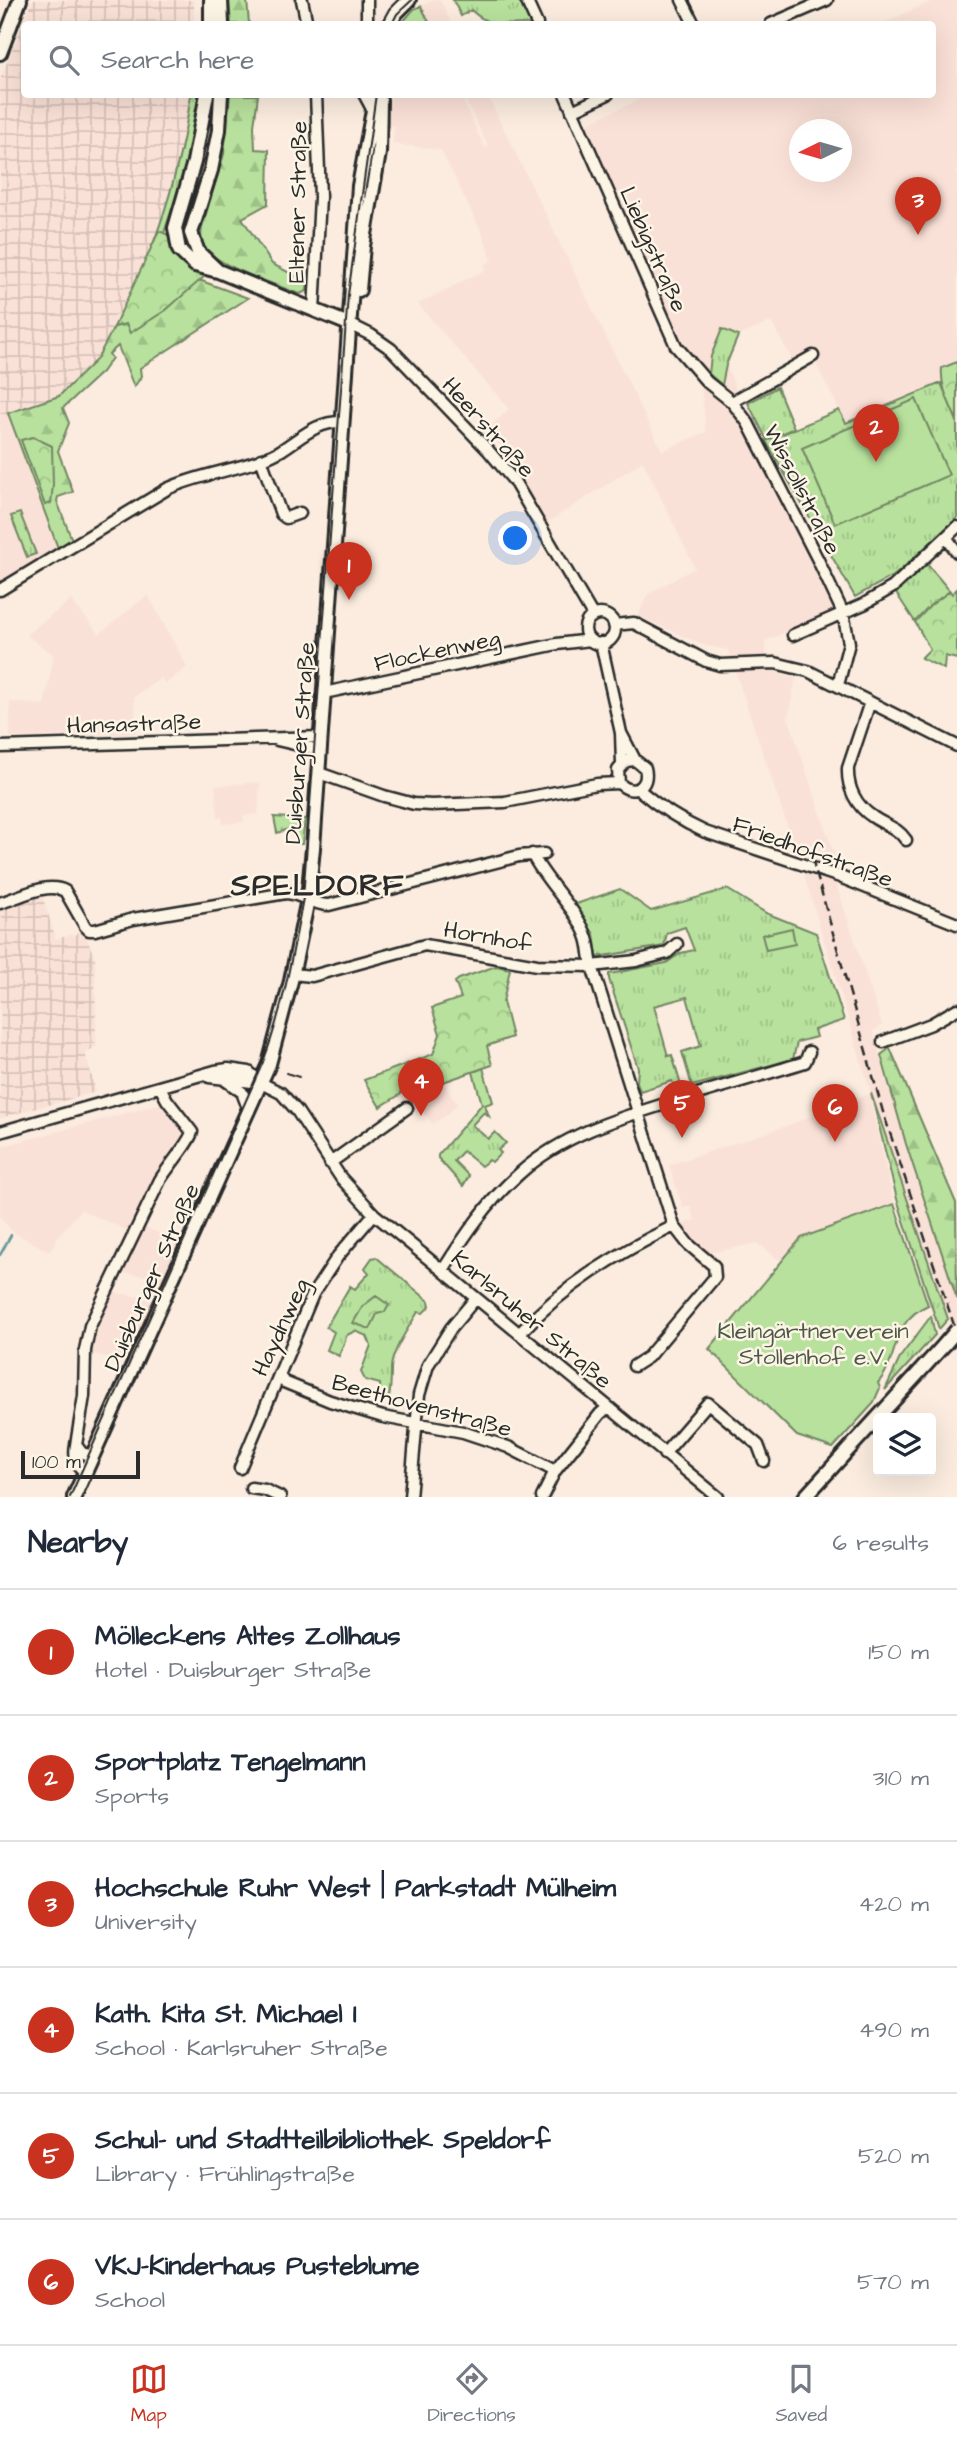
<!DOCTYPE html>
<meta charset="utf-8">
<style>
:root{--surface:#fff;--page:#f2f2f3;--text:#1f2937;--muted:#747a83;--line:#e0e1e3;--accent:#c8321e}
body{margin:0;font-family:"Architects Daughter",sans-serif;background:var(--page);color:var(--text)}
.controls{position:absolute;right:21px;bottom:21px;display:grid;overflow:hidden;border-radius:7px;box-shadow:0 7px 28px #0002}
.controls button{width:63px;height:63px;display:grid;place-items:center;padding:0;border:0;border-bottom:2px solid var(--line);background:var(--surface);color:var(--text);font:35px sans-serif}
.compass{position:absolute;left:789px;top:119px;width:63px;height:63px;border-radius:50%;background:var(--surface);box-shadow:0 7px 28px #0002;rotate:265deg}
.scale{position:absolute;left:21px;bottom:18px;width:119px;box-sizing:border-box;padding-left:7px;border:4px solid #2b2b2b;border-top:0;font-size:19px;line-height:24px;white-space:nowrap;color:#2b2b2b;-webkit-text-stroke:5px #fcf5e5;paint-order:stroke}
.you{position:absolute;left:516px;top:539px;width:24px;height:24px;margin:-18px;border:5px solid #fff;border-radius:50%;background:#1a73e8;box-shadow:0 0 0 10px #1a73e833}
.badge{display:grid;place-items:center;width:46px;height:46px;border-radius:50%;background:var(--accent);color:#fff;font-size:23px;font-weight:700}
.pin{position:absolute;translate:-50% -58px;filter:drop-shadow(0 2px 4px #0008)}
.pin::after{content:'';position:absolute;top:37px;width:24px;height:21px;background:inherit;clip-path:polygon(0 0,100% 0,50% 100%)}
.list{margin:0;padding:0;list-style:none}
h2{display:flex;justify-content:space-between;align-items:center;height:91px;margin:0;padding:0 28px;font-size:30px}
h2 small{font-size:23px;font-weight:400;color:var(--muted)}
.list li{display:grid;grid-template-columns:46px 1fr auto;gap:21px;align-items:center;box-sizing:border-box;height:126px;padding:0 28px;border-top:2px solid var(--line)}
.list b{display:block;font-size:26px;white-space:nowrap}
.list p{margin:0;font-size:23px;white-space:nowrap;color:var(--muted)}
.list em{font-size:23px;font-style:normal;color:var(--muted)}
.icon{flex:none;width:38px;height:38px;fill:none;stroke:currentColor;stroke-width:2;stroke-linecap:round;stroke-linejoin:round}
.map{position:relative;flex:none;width:957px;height:1497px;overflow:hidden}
.search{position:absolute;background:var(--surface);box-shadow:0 7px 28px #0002;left:21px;right:21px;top:21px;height:77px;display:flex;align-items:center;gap:18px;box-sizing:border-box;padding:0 24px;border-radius:7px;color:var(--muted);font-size:26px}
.sheet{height:847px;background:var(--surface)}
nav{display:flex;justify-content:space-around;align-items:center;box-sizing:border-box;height:98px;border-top:2px solid var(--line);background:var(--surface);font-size:19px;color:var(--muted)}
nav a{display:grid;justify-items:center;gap:4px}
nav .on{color:var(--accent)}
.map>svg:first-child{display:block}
.built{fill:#fae1d7;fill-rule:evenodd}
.industrial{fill:url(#industrial-grid)}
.grass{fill:url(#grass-tufts);stroke:#728664;stroke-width:2}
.forest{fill:url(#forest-firs);stroke:#728664;stroke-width:2}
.park{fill:url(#park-crowns);stroke:#728664;stroke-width:2}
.garden{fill:#b8e19d;stroke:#728664;stroke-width:2}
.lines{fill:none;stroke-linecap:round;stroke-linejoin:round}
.stream{stroke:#66969c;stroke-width:2.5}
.minor-casing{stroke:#2b2b2b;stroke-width:15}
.major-casing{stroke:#2b2b2b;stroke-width:18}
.minor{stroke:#fcf5e5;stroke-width:10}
.major{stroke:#fcf5e5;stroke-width:12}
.tram{stroke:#2b2b2b;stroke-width:2}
.rail{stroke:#2b2b2b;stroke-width:2.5;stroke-dasharray:10 5;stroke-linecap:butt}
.major-bridge-casing{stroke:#2b2b2b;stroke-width:18;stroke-linecap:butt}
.major-bridge{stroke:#fcf5e5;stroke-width:12}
.labels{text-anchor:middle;stroke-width:5;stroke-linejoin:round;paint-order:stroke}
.street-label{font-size:23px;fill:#2b2b2b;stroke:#fcf5e5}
.park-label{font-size:23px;fill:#4e5848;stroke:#fcf5e5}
.district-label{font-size:30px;font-weight:bold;letter-spacing:2px;fill:#2b2b2b;stroke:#fcf5e5}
</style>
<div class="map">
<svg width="957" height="1497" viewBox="0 0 957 1497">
<defs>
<pattern id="industrial-grid" width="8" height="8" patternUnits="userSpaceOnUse" patternTransform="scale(1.75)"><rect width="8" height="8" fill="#fae1d7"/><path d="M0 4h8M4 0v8" fill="none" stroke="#d6c1b9"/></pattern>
<pattern id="grass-tufts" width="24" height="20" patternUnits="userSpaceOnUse" patternTransform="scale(1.75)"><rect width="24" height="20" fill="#b8e19d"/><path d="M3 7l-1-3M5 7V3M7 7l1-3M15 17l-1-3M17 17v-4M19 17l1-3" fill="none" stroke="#9ec187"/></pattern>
<pattern id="forest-firs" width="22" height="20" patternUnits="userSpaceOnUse" patternTransform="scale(1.75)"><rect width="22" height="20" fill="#b8e19d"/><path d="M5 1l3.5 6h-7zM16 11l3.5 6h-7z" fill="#9ec187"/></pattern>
<pattern id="park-crowns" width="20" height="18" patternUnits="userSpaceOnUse" patternTransform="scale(1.75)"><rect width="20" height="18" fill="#b8e19d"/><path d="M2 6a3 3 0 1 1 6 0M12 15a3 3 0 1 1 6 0" fill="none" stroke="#9ec187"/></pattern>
</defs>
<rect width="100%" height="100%" fill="#fbecdf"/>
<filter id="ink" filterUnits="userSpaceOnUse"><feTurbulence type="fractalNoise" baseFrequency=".0143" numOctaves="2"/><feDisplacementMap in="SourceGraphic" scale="14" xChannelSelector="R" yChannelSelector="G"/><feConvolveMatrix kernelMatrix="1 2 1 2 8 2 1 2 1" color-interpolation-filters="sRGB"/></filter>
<g filter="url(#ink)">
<path class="built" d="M433,0H440L452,24H430L421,6Z
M935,0H957V421L941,383L846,423L810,352L793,361L771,322L738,336L726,365L737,391L732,392L698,364L676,331L593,142L588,123L650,95L932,94V24H881ZM800,130H842V172H800Z
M391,95H460L485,148L488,146L463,95H487L662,451L706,432L701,385L719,401V406L720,400L730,408L740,421L834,611L765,641L768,670L796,678L788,717L835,856L830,864L836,883L882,1025L873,1031L906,1144L957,1299V1344L871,1093L805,878L728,650L703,645L638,616L648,594L695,568L643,461L547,523L489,428L509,409L418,304L487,269L484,265L492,260L482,233L441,150L393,144L394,126L388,125Z
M8,413L58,548L0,581V418Z
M148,595L187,667L165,684L161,678L134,697L136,733L10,738V702L44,705L54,655L26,635L71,600L99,634Z
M260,782L258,814L243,816L244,822L223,824L222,817H218L215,786Z
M426,1066L443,1083L457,1104L447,1115L432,1124L421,1108L435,1099L429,1089L408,1103L413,1097L410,1092L403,1096L402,1094L404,1076Z
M869,1094L894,1204L801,1238L781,1261L757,1243L710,1253L692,1239L682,1224L695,1220L690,1206L683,1208L669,1165L786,1126Z
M163,1103L188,1135L167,1159L128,1231L81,1210L58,1236L50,1252L13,1232L0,1217V1147Z
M142,1226L179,1242L162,1282L147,1276L119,1273Z
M111,1292L142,1297L153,1302L126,1361L90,1353L95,1329Z"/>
<path class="industrial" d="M32,0H194V24H24V94L191,95L185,136L159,231L148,258L97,359L59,396L0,418V80Z
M42,895L56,939L84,931L95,959L96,1047L85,1053L96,1092L0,1118V908Z"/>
<path class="grass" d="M453,0H521L532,24C506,24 491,29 471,10L461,16Z
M421,6L430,24H401L414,9Z
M191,95H200L184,172L164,233V242L150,252C170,201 183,149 191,95Z
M722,329L738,336L726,365L722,385L709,374L711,356Z
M941,383L957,421V518L895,575L855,597L766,441L839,410L846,423Z
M777,387L794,428L767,440L748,403Z
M20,513L36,554L27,557L11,516Z
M926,563L950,591L931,605L915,622L896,593Z
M274,817L305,819L302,844H297L293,833L289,829L277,833Z
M620,889L651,911L727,889L766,913L816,933L844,1020L814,1030L816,1037L797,1042L793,1059L692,1086L682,1052L701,1046L687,997L654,1006L668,1056L672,1055L683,1092L677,1094L672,1081L640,1091L637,1082L638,1068L609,979V974L666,963L681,953L694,950L685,927L667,933L664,946L597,957L594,934L573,905Z
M483,1068L493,1102L485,1105L489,1116L484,1112L472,1125L488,1139L495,1132L506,1143L498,1150L501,1153L492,1162L489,1160L481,1166L463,1151L454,1161L469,1176L463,1186L438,1158V1155L482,1104L473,1072Z
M871,1093L948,1319L939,1329L897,1199Z
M376,1257L429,1301L430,1306L423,1313L418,1312C410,1325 390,1354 391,1370C391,1379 391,1387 389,1398L380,1393V1384L365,1380L361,1372L371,1345L367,1336L355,1331L347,1335L339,1356L327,1350L334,1332L326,1327L350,1286L355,1289L369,1273L365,1268L372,1258Z
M931,1316L935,1335L885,1390L901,1356Z"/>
<path class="forest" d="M229,0H247L249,24H231Z
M230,95H258L254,126L255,149L269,150L268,204L242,218L272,264L308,282L307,291L300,294C279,286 217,266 205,248C200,241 201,235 202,227L224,154Z
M199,280L248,298L140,368L141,377L134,387L118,346L109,354L112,358L102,372L63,408L69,423L58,451L73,492L58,497L57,501L72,540L58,548L8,413L59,396L97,359L114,327L126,324L130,332L166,310Z
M890,1048L956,1203L957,1299L906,1144L881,1055Z"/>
<path class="park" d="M159,231L171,236C172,257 187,267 205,276L166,310L130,333L126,324L114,327Z
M957,362V421C950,404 940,387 942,368Z
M33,437L52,446L53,485L51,503L45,505L21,440Z
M957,589V659L945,656L944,669L921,658L930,649L915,622L931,605L950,591L952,594Z
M496,966L510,969L503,1002L512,1037L487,1046L492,1065L443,1082L426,1065L404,1075L401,1094L380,1107L364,1080L433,1054L440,1034L432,1008L461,998L455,982L459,979Z
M376,1296L389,1305L385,1312L377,1314L370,1329L353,1323L363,1306Z"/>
<path class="garden" d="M916,399L949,475L835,524L802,448Z
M792,928L795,944L766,950L762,935Z
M894,1204L928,1305C889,1323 901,1356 878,1383L880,1388L873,1404L833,1448L797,1436L709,1349L801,1238Z"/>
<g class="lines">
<path class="stream" d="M0,1255L11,1235"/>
<defs>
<path id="minor" d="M302,0L307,24
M367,0V24
M526,0L537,24
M682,0L694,24
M771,24L827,0
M364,94L372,109
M565,94L676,346L707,382L732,402L748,423L818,560L843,613L849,643L838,685
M572,111L608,94
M314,311L320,197L316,94
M351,325L371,335L391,349L488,450L514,481L593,616
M732,402L813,356
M261,459L281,514L286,518L300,513
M946,537L957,552
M0,590L167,489C203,472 246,470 280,451C301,438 317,421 342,422
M585 629a15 15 0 1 1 30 0a15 15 0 1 1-30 0Z
M614,625L634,623L706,661L720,665L775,663L808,671L957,746
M793,635L864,604L893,587L957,527
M601,643L621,733L622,764
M324,693L557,644L590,640
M870,702L848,768C847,788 856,806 873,817C886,826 897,827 906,840
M621,733L635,760
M277,740L320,750
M0,747L321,737
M319,773L384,796L414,804L432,805L505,802L597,784L619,783C633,797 650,787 645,768L635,760L626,761L618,770L619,783
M638,789C658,806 681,821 705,832L840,877L957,924
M532,854C546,883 578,910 587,938C590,947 590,957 592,966L674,1226L688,1244L714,1266L715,1277L648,1357L634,1366
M0,903C18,898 47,881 65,891L85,926L89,930H95L133,919L286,893C302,894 313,905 329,905L519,856L544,854
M292,974L312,976L425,945L537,965L592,966L636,961L667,953L677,944
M883,1042L931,1024L957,1009
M209,1077L261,1083
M225,1080L242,1092L249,1111
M0,1132L215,1071L228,1069L249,1072L261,1083L281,1093L297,1111L341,1178L374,1214L718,1497
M330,1163L407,1108
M443,1270C465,1235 488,1201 519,1174C563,1134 622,1117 678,1100C720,1087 763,1075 805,1062L809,1052
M520,1333C563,1286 618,1253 674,1226
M280,1377L284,1382L330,1401L383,1417L463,1432L508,1447L555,1471
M76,1445C74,1456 75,1466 86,1472
M664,1454L708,1403L758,1445L764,1461
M93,1456L82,1453L76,1445L84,1396L85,1350L90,1326L160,1180C167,1168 190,1142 192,1132L167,1100L160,1087
M240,1468L313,1294L338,1256L374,1214
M251,1488L265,1490L280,1497
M410,1497L419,1395L428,1365L451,1328L476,1298
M542,1497L555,1471L600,1414L608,1407"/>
<path id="major" d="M211,0V24
M221,0L222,24
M390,24L396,13L409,0
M0,53L20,0
M207,94L194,162L175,228L179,250L195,265L218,271L351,325
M218,271L198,252L191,233L211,170L219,130L221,94
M359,290L363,246L379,153L380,100
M74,1497L269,1064L291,981L308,899L313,848L359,186L376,94
M805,1497L944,1345"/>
</defs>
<use href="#minor" class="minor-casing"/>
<use href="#major" class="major-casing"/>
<use href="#minor" class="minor"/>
<use href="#major" class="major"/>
<path class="tram" d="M392,24L397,14L412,0
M286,1073L299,1077
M70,1497L263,1062C283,1010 293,952 303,898L348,295L376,94"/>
<path class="rail" d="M812,858L883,1112L957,1334"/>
<defs>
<path id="major-bridge" d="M944,1345L957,1330"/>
</defs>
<use href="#major-bridge" class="major-bridge-casing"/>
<use href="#major-bridge" class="major-bridge"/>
</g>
</g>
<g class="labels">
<g class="street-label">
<text transform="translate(297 202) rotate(-89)" y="8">Eltener Straße</text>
<text transform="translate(654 249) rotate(66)" y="8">Liebigstraße</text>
<text transform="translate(489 427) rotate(48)" y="8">Heerstraße</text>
<text transform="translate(803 489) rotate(63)" y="8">Wissollstraße</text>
<text transform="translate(437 650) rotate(-12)" y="8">Flockenweg</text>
<text transform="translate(134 723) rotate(-2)" y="8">Hansastraße</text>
<text transform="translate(299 743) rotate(-86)" y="8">Duisburger Straße</text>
<text transform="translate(813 851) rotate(20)" y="8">Friedhofstraße</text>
<text transform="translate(488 936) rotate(10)" y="8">Hornhof</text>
<text transform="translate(151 1277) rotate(-66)" y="8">Duisburger Straße</text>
<text transform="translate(532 1319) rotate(40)" y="8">Karlsruher Straße</text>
<text transform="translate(280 1327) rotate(-65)" y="8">Haydnweg</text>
<text transform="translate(422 1405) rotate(15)" y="8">Beethovenstraße</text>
</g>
<g class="park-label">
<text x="813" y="1338">Kleingärtnerverein<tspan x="813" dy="26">Stollenhof e.V.</tspan></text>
</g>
<g class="district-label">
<text x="318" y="895">SPELDORF</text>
</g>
</g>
</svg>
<div class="controls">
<button><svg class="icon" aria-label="layers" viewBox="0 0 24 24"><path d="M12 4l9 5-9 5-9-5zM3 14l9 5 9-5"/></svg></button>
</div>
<svg class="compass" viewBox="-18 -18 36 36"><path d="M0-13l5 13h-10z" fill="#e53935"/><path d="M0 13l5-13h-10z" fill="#747a83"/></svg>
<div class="scale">100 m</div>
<div class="you"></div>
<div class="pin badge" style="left:349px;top:600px">1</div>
<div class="pin badge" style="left:876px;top:462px">2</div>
<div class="pin badge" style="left:918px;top:235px">3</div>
<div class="pin badge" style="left:421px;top:1116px">4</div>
<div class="pin badge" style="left:682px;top:1138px">5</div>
<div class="pin badge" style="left:835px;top:1142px">6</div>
<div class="search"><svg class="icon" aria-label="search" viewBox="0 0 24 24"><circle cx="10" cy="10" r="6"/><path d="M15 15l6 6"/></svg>Search here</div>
</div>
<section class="sheet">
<h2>Nearby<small>6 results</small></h2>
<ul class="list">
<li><span class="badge">1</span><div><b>Mölleckens Altes Zollhaus</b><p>Hotel · Duisburger Straße</p></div><em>150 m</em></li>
<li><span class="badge">2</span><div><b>Sportplatz Tengelmann</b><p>Sports</p></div><em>310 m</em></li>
<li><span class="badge">3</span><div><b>Hochschule Ruhr West | Parkstadt Mülheim</b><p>University</p></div><em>420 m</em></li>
<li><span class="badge">4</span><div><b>Kath. Kita St. Michael I</b><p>School · Karlsruher Straße</p></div><em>490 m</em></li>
<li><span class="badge">5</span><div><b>Schul- und Stadtteilbibliothek Speldorf</b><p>Library · Frühlingstraße</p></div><em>520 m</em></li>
<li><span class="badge">6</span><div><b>VKJ-Kinderhaus Pusteblume</b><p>School</p></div><em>570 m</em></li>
</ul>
</section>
<nav>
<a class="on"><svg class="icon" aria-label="map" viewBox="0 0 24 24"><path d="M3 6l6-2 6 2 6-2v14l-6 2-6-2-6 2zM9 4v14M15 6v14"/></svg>Map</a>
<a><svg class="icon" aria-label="directions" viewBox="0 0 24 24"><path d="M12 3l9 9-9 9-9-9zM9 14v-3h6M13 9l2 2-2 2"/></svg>Directions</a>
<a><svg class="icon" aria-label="saved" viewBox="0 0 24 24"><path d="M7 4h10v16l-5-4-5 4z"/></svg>Saved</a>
</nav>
